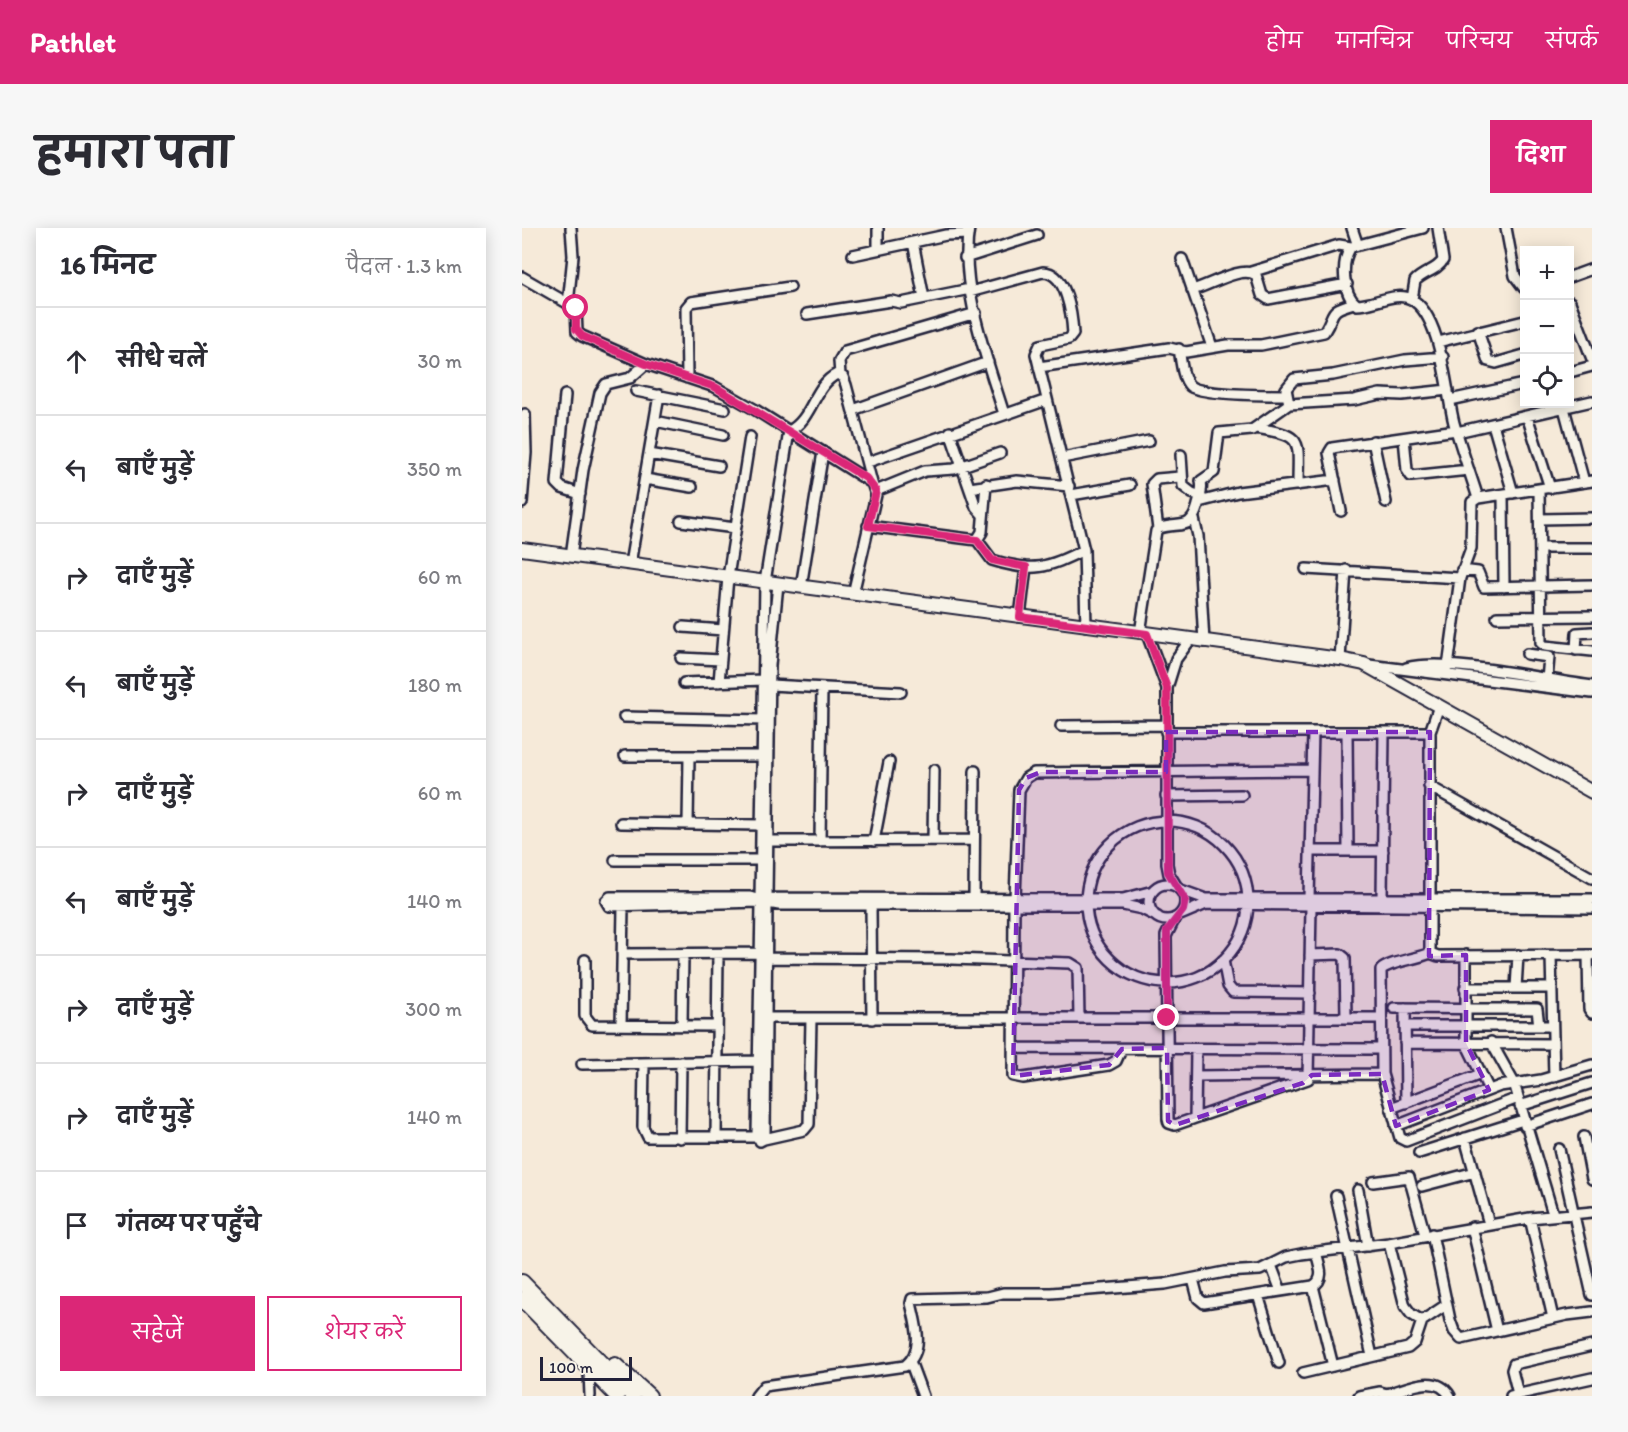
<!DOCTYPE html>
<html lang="hi">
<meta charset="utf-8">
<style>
:root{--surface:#fff;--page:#f7f7f7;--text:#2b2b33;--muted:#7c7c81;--line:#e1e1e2;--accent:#db2777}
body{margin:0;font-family:Itim,"Playpen Sans Deva",sans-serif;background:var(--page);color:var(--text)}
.controls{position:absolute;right:18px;top:18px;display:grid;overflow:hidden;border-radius:0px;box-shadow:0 3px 15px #0003}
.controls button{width:54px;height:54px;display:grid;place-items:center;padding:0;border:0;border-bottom:2px solid var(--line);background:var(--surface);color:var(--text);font:30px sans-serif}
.scale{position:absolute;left:18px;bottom:15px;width:92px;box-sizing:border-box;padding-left:6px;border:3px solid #22223b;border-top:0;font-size:16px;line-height:21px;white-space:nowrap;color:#22223b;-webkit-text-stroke:4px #f7f3e8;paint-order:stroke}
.stop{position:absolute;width:18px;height:18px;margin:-14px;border:4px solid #db2777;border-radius:50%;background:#fff}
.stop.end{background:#db2777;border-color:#fff;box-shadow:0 2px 6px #0008}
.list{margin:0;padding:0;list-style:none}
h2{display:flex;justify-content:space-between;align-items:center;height:78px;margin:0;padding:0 24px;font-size:26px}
h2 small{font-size:20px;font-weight:400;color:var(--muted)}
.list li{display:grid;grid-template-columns:39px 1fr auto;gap:18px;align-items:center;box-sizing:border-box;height:108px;padding:0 24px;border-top:2px solid var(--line)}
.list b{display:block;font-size:22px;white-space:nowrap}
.list em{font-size:20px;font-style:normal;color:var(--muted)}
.actions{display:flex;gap:12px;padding:18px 24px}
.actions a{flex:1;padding:14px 0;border:2px solid var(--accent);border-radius:0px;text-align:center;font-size:21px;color:var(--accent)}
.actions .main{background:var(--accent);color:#fff}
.icon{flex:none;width:33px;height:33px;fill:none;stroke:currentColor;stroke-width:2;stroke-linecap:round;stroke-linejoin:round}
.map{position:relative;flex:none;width:1070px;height:1168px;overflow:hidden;border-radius:0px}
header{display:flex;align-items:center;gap:36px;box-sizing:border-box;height:84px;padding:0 30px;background:var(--accent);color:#fff}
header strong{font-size:28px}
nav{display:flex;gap:33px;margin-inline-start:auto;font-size:21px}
.intro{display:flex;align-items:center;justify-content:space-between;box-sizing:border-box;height:144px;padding:0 36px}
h1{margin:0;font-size:42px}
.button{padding:15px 27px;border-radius:0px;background:var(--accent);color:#fff;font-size:21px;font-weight:700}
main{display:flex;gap:36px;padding:0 36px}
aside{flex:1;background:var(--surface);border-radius:0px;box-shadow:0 3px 15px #0003}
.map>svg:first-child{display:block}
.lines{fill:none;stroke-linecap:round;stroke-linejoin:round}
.minor-casing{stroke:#22223b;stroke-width:14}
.major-casing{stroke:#22223b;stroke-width:16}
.highway-casing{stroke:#22223b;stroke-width:18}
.minor{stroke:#f7f3e8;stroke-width:9}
.major{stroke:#f7f3e8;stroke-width:12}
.highway{stroke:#f7f3e8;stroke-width:14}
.route{stroke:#db2777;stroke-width:8}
.marked{fill:#7b2cbf;fill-opacity:0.2;stroke:#7b2cbf;stroke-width:4.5;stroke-dasharray:12 8;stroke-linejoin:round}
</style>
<header>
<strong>Pathlet</strong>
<nav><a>होम</a><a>मानचित्र</a><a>परिचय</a><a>संपर्क</a></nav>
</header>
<div class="intro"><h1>हमारा पता</h1><a class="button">दिशा</a></div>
<main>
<aside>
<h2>16 मिनट<small>पैदल · 1.3 km</small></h2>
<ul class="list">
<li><svg class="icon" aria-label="ahead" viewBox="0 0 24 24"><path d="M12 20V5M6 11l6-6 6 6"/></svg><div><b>सीधे चलें</b></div><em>30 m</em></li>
<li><svg class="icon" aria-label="left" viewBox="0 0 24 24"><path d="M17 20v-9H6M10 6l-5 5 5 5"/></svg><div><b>बाएँ मुड़ें</b></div><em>350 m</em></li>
<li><svg class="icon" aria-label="right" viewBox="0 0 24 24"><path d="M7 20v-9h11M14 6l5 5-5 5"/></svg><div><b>दाएँ मुड़ें</b></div><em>60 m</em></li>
<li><svg class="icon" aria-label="left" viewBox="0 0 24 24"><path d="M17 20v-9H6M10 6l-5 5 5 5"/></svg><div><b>बाएँ मुड़ें</b></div><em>180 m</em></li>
<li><svg class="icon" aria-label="right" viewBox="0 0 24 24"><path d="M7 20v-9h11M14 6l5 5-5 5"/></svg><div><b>दाएँ मुड़ें</b></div><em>60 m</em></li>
<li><svg class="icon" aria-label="left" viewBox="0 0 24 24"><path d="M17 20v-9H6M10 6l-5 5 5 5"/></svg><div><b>बाएँ मुड़ें</b></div><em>140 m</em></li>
<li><svg class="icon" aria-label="right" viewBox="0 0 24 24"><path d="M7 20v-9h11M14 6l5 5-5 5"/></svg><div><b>दाएँ मुड़ें</b></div><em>300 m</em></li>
<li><svg class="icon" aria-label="right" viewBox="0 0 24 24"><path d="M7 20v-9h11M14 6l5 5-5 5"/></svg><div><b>दाएँ मुड़ें</b></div><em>140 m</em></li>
<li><svg class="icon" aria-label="arrive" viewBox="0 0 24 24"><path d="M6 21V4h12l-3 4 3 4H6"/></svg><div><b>गंतव्य पर पहुँचे</b></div></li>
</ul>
<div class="actions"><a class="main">सहेजें</a><a>शेयर करें</a></div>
</aside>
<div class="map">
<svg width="1070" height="1168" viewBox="0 0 1070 1168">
<rect width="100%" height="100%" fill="#f6ead9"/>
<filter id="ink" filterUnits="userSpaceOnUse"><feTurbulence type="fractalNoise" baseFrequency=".0167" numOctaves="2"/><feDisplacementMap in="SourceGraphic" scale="12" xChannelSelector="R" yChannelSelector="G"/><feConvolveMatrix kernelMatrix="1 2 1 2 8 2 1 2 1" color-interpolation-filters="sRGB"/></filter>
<g filter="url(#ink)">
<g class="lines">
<defs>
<path id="minor" d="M447,0C437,57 465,131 482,186
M830,0L835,15
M901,0L829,19C819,33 820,66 835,77C851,77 874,63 889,71C920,87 924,165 932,195C939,220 948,245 956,270
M984,0L993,48L1002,60
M391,14L402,70
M356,21V0
M331,27L424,7L446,6
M443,30L515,7
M660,31L690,119
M729,44L817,17L829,19
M0,49L54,80L55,104L60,108L124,136L193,159L232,181L350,255L354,267L331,366
M1048,49L1070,41
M670,62C687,58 719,37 734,47L740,67L746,71L825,56
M448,64L521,44C545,44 550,88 551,106L547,111L518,117L514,126L562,322L564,398
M890,71L893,53C901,44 916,42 921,32L916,0
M1048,74L1070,131
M46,76L51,28L49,0
M285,86L369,73L379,75L448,61
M956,103L966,133L974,135L1002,127
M916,114L1002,93
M657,121C659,131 660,151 668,158C678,167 747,167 763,167
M517,139L647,120L664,124L706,117H739L802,104C815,84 804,83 832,75
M1048,144L1070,138
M318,147L317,133L323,123L454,85
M165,150L164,80L169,74L268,59
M114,163L203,181
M43,167L35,255L40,260L58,266
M928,172L1002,156
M767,176L764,161L772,151L811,147L883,132L921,129
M1042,180L1062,254
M331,182L466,134
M1005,188L1028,260
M133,193L201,207
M971,196L991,265
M734,200C783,208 776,211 776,257
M428,204L454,279L461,287
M935,204L1070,173
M882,210L885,242L889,248L947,242
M851,213L864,274
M127,226L197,238
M659,227L661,258L670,265L679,268
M540,230L627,213
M346,234L525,172
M123,251L170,259
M448,260L495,253L547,258
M1017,262L1019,415L1023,418L1070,423
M354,263L403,243L432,241L478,225
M549,267L608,257
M981,267L982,359
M677,274L716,264L813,252
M0,275L4,225L3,186
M819,283L807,225L810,220L934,202
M672,291L676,308L682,414
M1018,291L1070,290
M159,293L213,300
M346,298L455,312L460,304L464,256
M636,301L630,256L635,251L658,249
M455,312L470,332C512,345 524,340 562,322
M1019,320H1070
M49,328L61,242L78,165L84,156L108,150L124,136
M108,336L137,167
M784,341L938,350
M940,342L956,344L962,359L1070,357
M279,359L301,224
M498,389L504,339
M975,389L1070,388
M161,399L201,402
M618,405L634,303L637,300C660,294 669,303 676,277C678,268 681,263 679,253L692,244L697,205L730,202L767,176L832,172L858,166L880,167L926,162
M625,406L645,460
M1054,422L1055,405L1070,404
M1005,426L1027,429L1025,452
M159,430L199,432
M818,431L824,342
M847,437L1070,465
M926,439L938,350L949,320L950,274L956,270L1070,253
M884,440C926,429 1024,452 1070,458
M197,454L206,349L228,209
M162,455L241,452
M248,457L379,464
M917,478L908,504V725L916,728L1070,727
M102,489L241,492
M539,498L644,497
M644,504H908
M825,504L826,623
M103,528H240
M907,558L1070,650
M644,568L720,567
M564 674a81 81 0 1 1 162 0a81 81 0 1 1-162 0Z
M99,595L239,597
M166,596L167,529
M411,612L412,542
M247,613L452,612
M298,613L300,460
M352,613L367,534
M788,623H861
M93,632H238
M627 674a18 18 0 1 1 36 0a18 18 0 1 1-36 0Z
M655,659L647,646L645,636V460L654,431L668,412
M659,662L684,671H1070
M245,669L248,437L256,356
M238,670L243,354L267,203C291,191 291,158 315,146L321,149L324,157L350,255
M246,670L601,671L631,663
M452,670L453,543
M787,670L791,504
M860,670L862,504
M493,671L497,562L504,550L512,545L790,542
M238,674L87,678L84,673L88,669H228L238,672L239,676
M246,675L257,677H601L620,681L636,689
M239,676L235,906L238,913L242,911L243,906L245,676
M349,678L350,791
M492,678L491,848L501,850L587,837L594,833L599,822
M658,687L684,676L1070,680
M653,690L644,708L646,891L647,895L653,897L786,851L789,678
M908,725C896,731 866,734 859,742L860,846L878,910L884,913L996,870
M100,726L238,725
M788,727L818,726L823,730L824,790
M944,727V815L967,862
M1066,727L1067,781L1070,785
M1029,728L1032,849
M245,730L430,731L548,735L556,740L557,790
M63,732V788L70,797L195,798
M701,732L706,758L711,764L788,765
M943,760H1030
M994,760L996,727
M872,780L1015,781L1017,798
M883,780L884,875
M245,790H859
M99,797L101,678
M160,797L161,726
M883,798H1029
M969,814L992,855L1031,986
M883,815L1030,816
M491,820L859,821
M122,835L121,899L126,909H235
M60,836L236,833
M674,848L860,846
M998,878L1070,855
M869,880L959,846
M673,890L674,821
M874,898L978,858L1019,852L1070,837
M1003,898L1070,876
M194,909L196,726
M1062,909L1070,951
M158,910L159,834
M943,910L967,996
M242,911L282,902L287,896L289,790
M1037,921L1070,1067
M897,925L1001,892
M851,954L887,949L903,1007
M900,958L953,944
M836,962L846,1018
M814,968L850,1128
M1008,990L1031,1090
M950,999L975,1103
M910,1006L928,1092L932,1103L939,1111L1045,1087L1070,1084
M867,1015L883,1078L889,1086L900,1093
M749,1037L759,1063
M671,1051L676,1070L682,1075L791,1058C804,1051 797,1037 794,1024
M791,1058L811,1138
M736,1067L757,1135
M388,1133L401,1168
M67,1144L68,1168
M781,1145L886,1120L893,1114L900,1093L924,1077
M996,1166L990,1142L992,1136L1070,1118
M234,1168L242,1158L383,1138C403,1122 394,1097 389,1075L390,1071L465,1069L481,1065H529L643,1056L703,1044L738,1042L764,1029L779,1026L867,1015L1008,990L1070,984
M837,1168L858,1164L865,1166C885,1161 914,1144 928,1168
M989,1168L1070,1150"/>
<path id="major" d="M0,321L818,431L842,436L865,449L1070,564"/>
<path id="highway" d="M0,1054L111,1168
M0,1071L95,1168
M93,1137L127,1168"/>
</defs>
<use href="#minor" class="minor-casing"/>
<use href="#major" class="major-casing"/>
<use href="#highway" class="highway-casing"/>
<use href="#minor" class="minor"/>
<use href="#major" class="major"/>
<use href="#highway" class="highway"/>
</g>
</g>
<g class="lines" filter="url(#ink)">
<path class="route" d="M54,80V101L60,108L124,136L193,159L344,250L354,263L346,298L455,312L470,332L504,339L498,389L625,406L645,460L646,644L663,672L661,682L645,703V790"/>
</g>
<path class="marked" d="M644,504H908L907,728L944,727V815L967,862L874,898L860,846L790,847L781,855L653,897L646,893L645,820L600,821L587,837L491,848L497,562L504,550L519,544H644Z"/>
</svg>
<div class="controls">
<button>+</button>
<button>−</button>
<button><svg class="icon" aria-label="locate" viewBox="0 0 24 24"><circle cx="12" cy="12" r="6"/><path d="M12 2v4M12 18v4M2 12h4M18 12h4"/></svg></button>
</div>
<div class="scale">100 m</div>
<div class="stop" style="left:54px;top:80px"></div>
<div class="stop end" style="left:645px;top:790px"></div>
</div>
</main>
